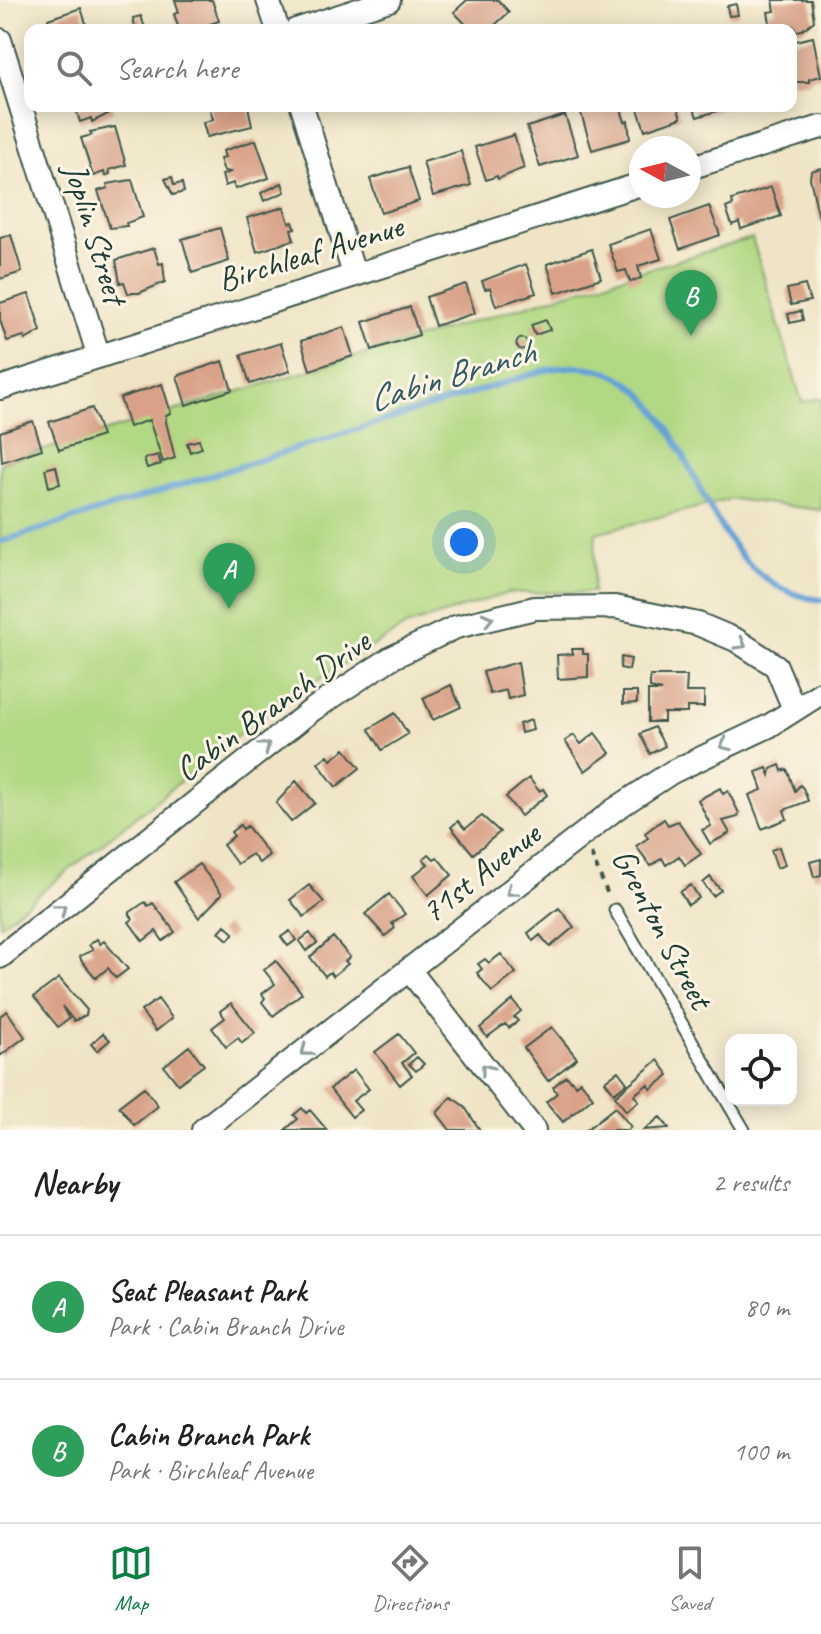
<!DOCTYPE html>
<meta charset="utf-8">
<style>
:root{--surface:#fff;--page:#f2f2f2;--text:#222;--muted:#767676;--line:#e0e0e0;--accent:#0b8043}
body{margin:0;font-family:Caveat,sans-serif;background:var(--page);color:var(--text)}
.controls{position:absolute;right:24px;bottom:24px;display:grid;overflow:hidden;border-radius:16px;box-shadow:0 4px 20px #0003}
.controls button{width:72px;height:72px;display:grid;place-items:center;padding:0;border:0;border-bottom:2px solid var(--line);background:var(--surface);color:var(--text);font:40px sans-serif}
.compass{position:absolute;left:629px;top:136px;width:72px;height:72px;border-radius:50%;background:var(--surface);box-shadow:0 4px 20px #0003;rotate:277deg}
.you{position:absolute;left:464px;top:542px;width:28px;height:28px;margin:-20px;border:6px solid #fff;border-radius:50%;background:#1a73e8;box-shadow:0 0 0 12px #1a73e833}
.badge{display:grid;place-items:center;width:52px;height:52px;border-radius:50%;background:var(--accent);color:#fff;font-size:26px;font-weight:700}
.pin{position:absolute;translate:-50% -66px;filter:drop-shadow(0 2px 4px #0008)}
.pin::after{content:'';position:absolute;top:42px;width:28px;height:24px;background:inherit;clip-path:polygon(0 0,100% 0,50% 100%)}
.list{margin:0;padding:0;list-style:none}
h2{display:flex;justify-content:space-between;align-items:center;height:104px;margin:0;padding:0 32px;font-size:34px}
h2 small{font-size:26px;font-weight:400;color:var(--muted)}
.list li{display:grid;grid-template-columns:52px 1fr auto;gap:24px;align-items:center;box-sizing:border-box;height:144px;padding:0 32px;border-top:2px solid var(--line)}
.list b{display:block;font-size:30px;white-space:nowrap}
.list p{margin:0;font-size:26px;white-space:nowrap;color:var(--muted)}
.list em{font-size:26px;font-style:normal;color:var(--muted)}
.icon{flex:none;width:44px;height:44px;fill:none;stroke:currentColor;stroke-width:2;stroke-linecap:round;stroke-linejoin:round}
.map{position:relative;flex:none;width:821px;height:1130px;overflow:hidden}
.search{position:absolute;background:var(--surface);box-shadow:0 4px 20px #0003;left:24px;right:24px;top:24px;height:88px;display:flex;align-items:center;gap:20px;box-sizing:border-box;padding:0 28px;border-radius:16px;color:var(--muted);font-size:30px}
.sheet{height:392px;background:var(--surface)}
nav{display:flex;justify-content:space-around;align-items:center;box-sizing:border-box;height:112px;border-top:2px solid var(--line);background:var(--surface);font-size:22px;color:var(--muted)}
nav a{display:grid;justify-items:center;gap:4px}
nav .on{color:var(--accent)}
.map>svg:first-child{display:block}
.park{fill:#b1d882;stroke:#688a5b;stroke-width:2}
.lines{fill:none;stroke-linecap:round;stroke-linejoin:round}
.stream{stroke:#63a1d5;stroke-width:6}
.building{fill:#d9a288}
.lane-casing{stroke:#3e564a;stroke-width:15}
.street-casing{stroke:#3e564a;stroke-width:26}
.path{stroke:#3e564a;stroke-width:4;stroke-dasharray:6 6;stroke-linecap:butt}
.lane{stroke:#fff;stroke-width:11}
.street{stroke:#fff;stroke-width:22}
.oneway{stroke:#8f9e9a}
.labels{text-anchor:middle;stroke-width:6;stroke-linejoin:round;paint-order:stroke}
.street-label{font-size:34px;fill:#1f3d34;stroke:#fcf5e5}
.water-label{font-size:36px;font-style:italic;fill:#335b64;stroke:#fcf5e5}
</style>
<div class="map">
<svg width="821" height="1130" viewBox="0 0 821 1130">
<rect width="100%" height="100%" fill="#fcf5e5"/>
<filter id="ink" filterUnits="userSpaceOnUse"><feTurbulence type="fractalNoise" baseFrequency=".0125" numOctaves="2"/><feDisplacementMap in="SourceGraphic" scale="16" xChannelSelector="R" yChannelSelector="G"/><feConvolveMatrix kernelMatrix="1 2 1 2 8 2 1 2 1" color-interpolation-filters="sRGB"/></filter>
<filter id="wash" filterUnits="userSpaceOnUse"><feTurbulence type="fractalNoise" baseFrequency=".006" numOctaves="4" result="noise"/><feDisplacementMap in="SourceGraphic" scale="32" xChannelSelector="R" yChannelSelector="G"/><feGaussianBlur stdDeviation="1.8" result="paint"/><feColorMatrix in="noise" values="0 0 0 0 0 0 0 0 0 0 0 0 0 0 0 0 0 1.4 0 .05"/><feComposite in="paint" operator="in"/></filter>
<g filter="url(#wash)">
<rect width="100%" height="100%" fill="#efe5c6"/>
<path class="park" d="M752,238L802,402L821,398V510L732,499L596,533L593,592L508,593L406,626L275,706L0,925V463Z"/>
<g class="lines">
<path class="stream" d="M0,542L542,371C708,331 672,583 821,600"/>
</g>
<g id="blocks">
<path class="building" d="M175,0H212L219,21L192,30L179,29L174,14L179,12Z
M467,0H498L509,12L495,25L500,30H471L454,12Z
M773,0H811L814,21L802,30L797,31L793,26L771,29L768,12L775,11Z
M736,4L738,15L729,16L727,6Z
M81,8L88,30H51L48,19Z
M141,16L144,25L147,30L135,27L133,18Z
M813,37L821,76L809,79V82H791V42Z
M75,106H112L114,111L92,122L91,118L80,122Z
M209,106H248L252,126L207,137L203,123L213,119Z
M595,106H620L625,122L628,121L630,139L592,150L580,110Z
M637,106H677L681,118L645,130Z
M693,106H730L731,107L697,117Z
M565,115L578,155L540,167L527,127Z
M115,127L126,165L109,170L110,174L105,176L104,172L93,176L81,138L92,135L90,132Z
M514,135L524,168L498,179L497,176L486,180L475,147Z
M256,140L269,178L235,189L233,183L225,186L222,175L230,172L224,171L220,159L225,157L223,151Z
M461,151L471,185L433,196L423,162Z
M408,167L419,201L381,213L370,179Z
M821,168V222L820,223L810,178L811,171Z
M172,177L174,185L182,183L184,192L173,195L165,179Z
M132,180L143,217L126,223L127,226L110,228L98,191L108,188L107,184Z
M282,183L285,192L264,201L261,193Z
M771,187L781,216L741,229L739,222L732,225L726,208L733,205L732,200Z
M709,206L720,235L680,249L670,220Z
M284,207L289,223L293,222L295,228L291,229L294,240L257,252L247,218Z
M220,228L229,261L192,273L182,239Z
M651,229L661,259L638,266L641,278L630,282L626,270L618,272L608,244Z
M11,235L22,272L0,279V238Z
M154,248L159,264L163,263L165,282L139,293H128L124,282L120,283L116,260Z
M592,249L601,278L556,293L547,264Z
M526,264L536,293L496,306L490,288L485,289L482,281Z
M466,284L475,313L435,326L426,297Z
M805,285L810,301L791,305L787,289Z
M29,294L41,331L25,340L24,336L7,341L0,320V303Z
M410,307L419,335L372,350L363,322Z
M801,311L803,320L790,323L788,314Z
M546,320L550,330L535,335L531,325Z
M344,327L353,356L310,370L301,341Z
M516.5 344a5.5 5.5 0 1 1 11 0a5.5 5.5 0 1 1-11 0Z
M281,343L290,371L250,384L241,355Z
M223,361L232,390L186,405L177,376Z
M162,384L171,413L166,415V422L175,458L163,462L149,420L129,427L120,398Z
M92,408L102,436L59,450L49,422Z
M33,421L42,449L2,462L0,432Z
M199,440L202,448L190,452L187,443Z
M158,455L161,464L147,468L144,459Z
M56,466L60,484L49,487L45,469Z
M572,649H583V654H588V677L558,679L557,655L573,654Z
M621,657L631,659L629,670L620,668Z
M518,662L523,695L508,699L506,690L490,694L483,672Z
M650,676H687L686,692H704V707H687V713H664V722H648V691H662L650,688Z
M451,685L461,707L433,720L423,698Z
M623,692H637V703L623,704Z
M395,713L408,734L382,750L369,729Z
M531,720L533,730L521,733L519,724Z
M654,727L665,746L650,754L640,734Z
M595,733L610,753L585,771L565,741L574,735L581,744Z
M345,749L360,768L336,787L318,763L328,755L331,760Z
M780,765L782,771L787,769L795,791L800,785L803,788L808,801L784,810L787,819L762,829L749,795L762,790L756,772L767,768L770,775L771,769Z
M529,778L539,791L543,789L547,795L521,816L506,797Z
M296,781L315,803L291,822L276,803Z
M720,788L723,794L728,791L739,813L738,817L723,821L730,833L710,844L702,830L711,826L698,800Z
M482,816L500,832L473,854L451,827L458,821L465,829Z
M664,819L668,825L678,821L701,854L685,865L679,856L666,865L662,858L651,866L636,846L648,838L645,833Z
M240,825L243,829L247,826L269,855L259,863L252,854L237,864L223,845L234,836L231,832Z
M779,847L785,865L777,868L771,850Z
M429,854L434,859L437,857L452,875L428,895L413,876L428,864L423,859Z
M821,859V875L814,877L810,862Z
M199,864L222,894L199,918L174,882Z
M710,877L721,890L713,896L703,883Z
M309,885L324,902L304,917L290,900Z
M691,885L699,898L688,905L680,892Z
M389,894L405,914L392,923L395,928L385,936L365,914Z
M145,902L148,906L153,903L175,932L163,941L156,931L143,941L129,922L133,919L129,913Z
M559,908L574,927L550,947L540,935L533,941L528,933Z
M225,925L234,933L228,940L219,932Z
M290,931L296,940L288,946L281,937Z
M310,933L317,943L306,951L299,941Z
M333,937L350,957L345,961L348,964L333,976L330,972L325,976L310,957Z
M97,939L100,944L104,941L128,969L116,978L108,968L96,978L81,960L80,956L93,950L89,945Z
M501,954L516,973L492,992L477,973L482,969L478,964L485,959L489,963Z
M276,961L302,993L273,1016L262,1002L265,998L262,994L275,984L264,970Z
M59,978L87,1010L86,1015L74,1021L62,1006L69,1019L58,1027L34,997Z
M158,999L172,1018L156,1031L141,1011Z
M513,1000L521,1011L514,1017L518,1021L509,1028L505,1024L487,1037L480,1028Z
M231,1003L255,1033L242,1043L238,1038L226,1047L212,1028L225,1018L220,1011Z
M7,1011L25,1037L0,1056V1016Z
M552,1027L577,1058L548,1081L524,1048Z
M103,1033L110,1040L97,1051L91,1044Z
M399,1034L414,1053L402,1063L412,1075L400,1085L375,1052Z
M189,1046L204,1065L178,1084L164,1066Z
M417,1057L424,1064L416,1071L409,1064Z
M658,1060L669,1075L651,1089L648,1084L634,1095L639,1101L626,1111L615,1096Z
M354,1070L369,1089L353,1101L361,1110L352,1117L330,1089Z
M618,1071L627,1083L614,1093L605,1081Z
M566,1076L576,1085L580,1081L593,1097L563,1122L546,1102L557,1093L553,1087Z
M144,1087L158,1106L134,1125L119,1106Z
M451,1097L464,1106L480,1130H450L437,1113Z
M615,1107L631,1127L627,1130H586Z
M302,1108L306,1113L310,1110L327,1130H285L298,1119L294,1115Z
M660,1117L669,1128L644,1130Z"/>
</g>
</g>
<g filter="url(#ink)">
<use href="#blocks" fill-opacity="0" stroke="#3e564a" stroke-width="2"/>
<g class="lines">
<defs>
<path id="lane" d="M615,910L744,1130"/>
<path id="street" d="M268,0L278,30
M296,30L389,0
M0,40L98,354
M302,106L354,274
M689,168L821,127
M0,388L641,184
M0,957L312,710L391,658L456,627L535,608L615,607L698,624L736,640L776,666L794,709
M410,971L534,1130
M203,1130L614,810L672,772L769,726L821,693"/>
</defs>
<use href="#lane" class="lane-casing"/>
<use href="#street" class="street-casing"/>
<path class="path" d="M591,854L609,897"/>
<use href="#lane" class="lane"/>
<use href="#street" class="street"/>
</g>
<defs><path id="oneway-chevron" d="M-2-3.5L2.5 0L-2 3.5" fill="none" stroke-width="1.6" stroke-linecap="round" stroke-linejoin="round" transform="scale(2)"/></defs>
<g class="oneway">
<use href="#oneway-chevron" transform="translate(488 619) rotate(-14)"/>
<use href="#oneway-chevron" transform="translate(741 644) rotate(30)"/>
<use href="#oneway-chevron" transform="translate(725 745) rotate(156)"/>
<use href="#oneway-chevron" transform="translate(265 747) rotate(-38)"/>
<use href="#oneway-chevron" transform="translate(511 891) rotate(142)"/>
<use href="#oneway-chevron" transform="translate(61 909) rotate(-38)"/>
<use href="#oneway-chevron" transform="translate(306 1051) rotate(142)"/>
<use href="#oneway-chevron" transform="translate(486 1069) rotate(-128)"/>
</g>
</g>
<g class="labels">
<g class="street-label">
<text transform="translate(96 233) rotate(73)" y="12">Joplin Street</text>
<text transform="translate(310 252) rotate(-17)" y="12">Birchleaf Avenue</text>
<text transform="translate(272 705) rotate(-36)" y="12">Cabin Branch Drive</text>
<text transform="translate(480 872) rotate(-38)" y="12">71st Avenue</text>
<text transform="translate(663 928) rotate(62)" y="12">Grenton Street</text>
</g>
<g class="water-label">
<text transform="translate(451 374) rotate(-17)" y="13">Cabin Branch</text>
</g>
</g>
</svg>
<div class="controls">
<button><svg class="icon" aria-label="locate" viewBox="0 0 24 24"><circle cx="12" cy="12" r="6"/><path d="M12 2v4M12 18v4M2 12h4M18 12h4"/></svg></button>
</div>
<svg class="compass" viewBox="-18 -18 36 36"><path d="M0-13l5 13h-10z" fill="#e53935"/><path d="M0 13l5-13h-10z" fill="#767676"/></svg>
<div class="you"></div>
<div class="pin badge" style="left:229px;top:609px;background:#2e9e5b">A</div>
<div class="pin badge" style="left:691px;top:336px;background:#2e9e5b">B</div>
<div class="search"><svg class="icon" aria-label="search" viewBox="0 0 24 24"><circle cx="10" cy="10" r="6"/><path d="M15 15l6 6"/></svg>Search here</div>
</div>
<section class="sheet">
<h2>Nearby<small>2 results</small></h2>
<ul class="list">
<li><span class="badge" style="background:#2e9e5b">A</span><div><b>Seat Pleasant Park</b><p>Park · Cabin Branch Drive</p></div><em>80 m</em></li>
<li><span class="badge" style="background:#2e9e5b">B</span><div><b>Cabin Branch Park</b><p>Park · Birchleaf Avenue</p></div><em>100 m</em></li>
</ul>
</section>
<nav>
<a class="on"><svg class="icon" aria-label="map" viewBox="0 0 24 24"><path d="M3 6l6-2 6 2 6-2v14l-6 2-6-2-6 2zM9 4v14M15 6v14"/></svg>Map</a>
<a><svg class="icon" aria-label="directions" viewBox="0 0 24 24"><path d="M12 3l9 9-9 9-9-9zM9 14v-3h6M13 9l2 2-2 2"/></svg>Directions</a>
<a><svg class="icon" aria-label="saved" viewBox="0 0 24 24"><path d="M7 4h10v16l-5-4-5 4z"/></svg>Saved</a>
</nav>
